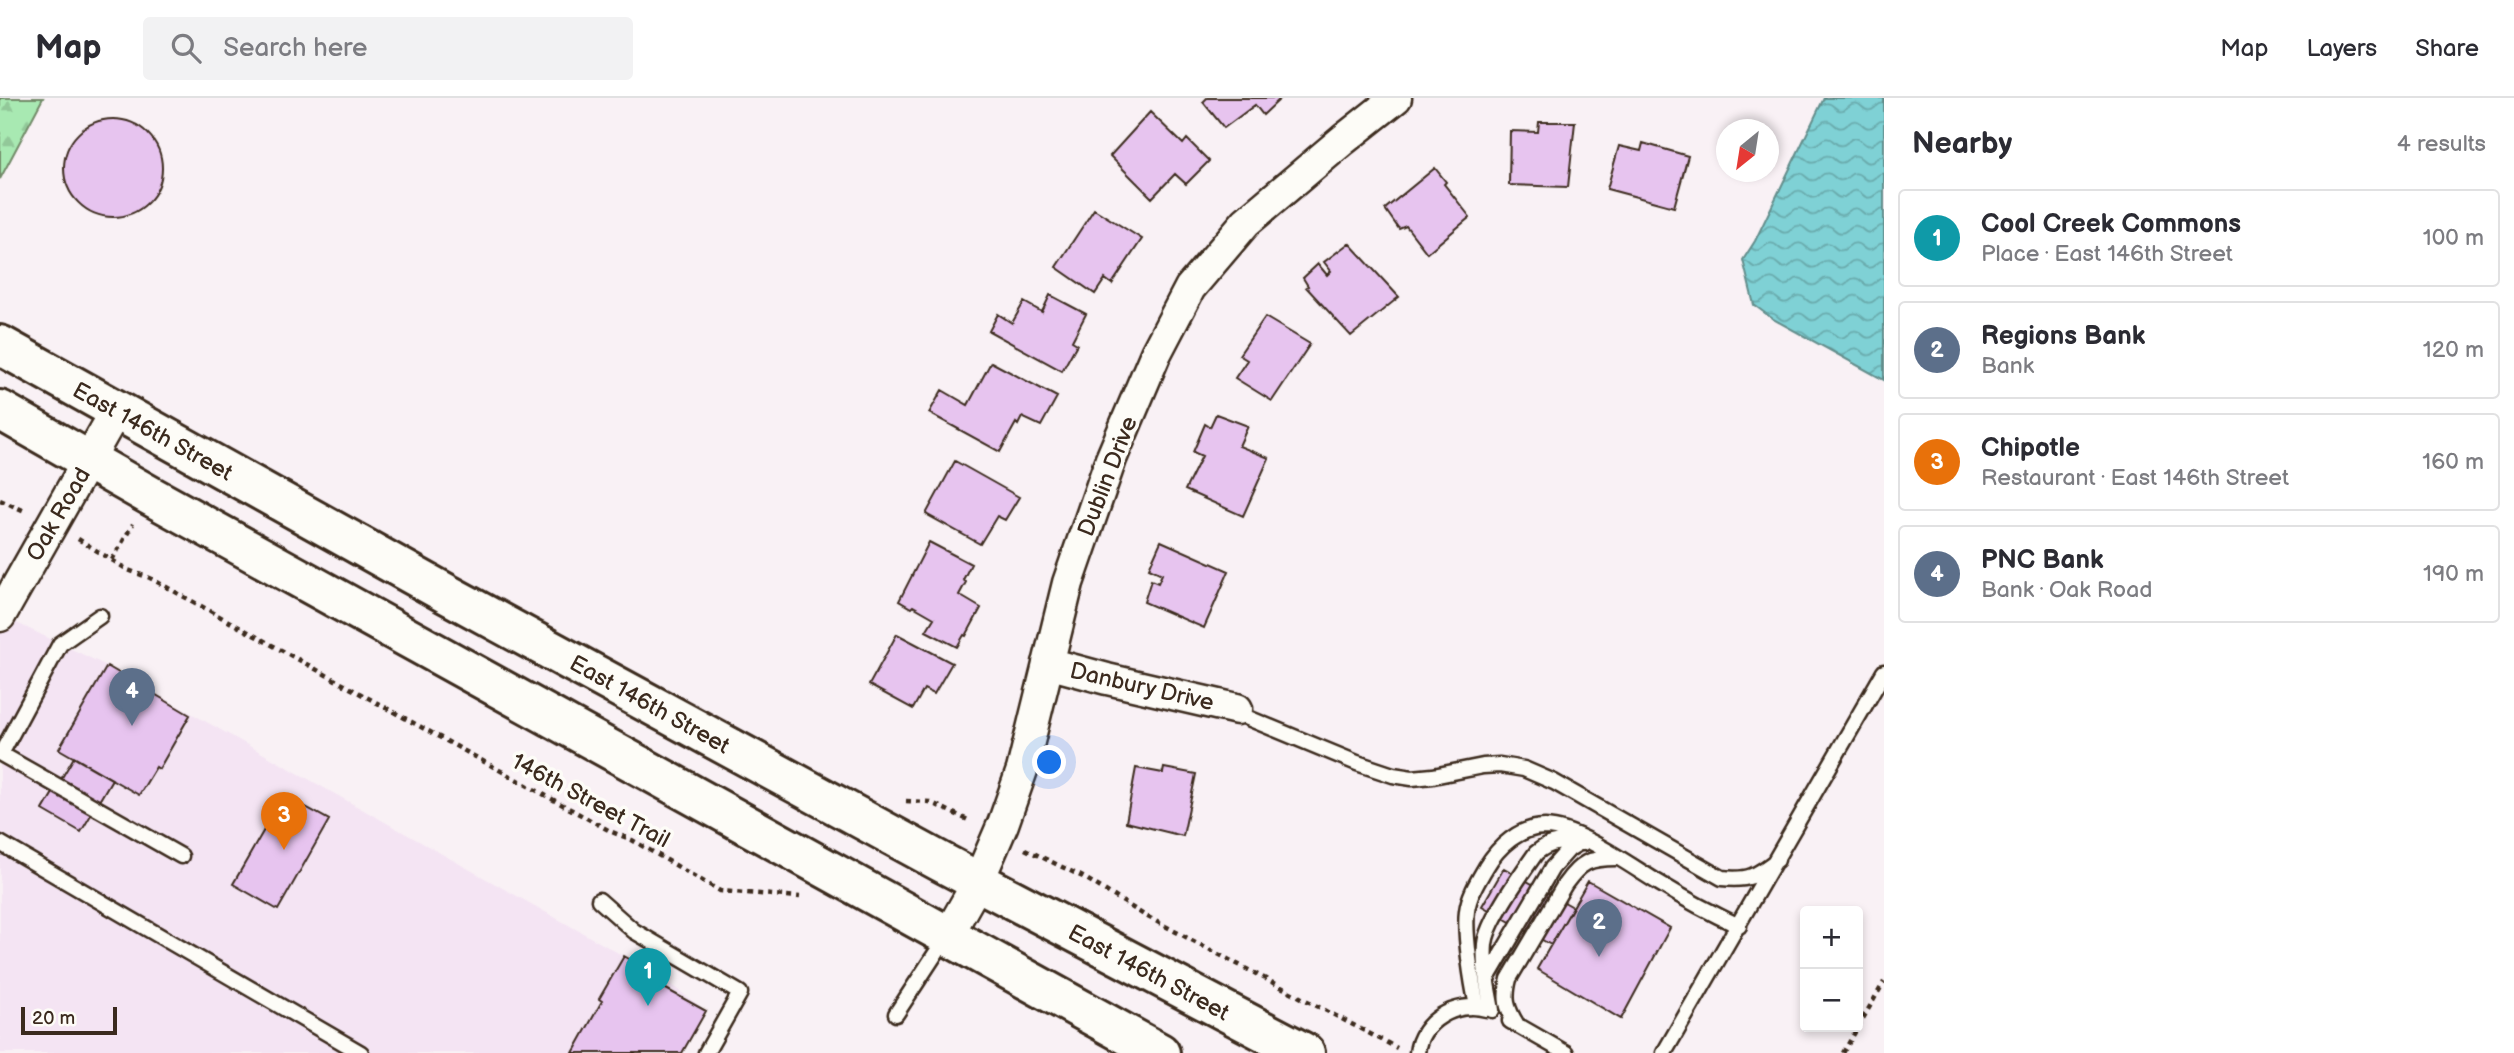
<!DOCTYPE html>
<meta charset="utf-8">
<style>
:root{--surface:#fff;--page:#f2f2f3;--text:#2b2b33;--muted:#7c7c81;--line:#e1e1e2;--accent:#1a73e8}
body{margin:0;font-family:"Balsamiq Sans",sans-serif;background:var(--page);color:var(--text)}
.controls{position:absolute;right:21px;bottom:21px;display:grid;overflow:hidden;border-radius:7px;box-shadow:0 4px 10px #0003}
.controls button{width:63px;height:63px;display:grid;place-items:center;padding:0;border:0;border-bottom:2px solid var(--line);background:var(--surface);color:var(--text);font:35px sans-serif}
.compass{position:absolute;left:1716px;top:21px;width:63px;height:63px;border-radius:50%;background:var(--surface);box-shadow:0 4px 10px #0003;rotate:210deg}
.scale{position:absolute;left:21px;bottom:18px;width:96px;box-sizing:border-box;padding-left:7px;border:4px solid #3b2a1e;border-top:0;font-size:19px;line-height:24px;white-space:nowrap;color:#3b2a1e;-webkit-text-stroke:5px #fdfcf7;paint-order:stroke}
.you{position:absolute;left:1050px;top:665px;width:24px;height:24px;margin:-18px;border:5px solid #fff;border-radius:50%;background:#1a73e8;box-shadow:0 0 0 10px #1a73e833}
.badge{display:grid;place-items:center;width:46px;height:46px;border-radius:50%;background:var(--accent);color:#fff;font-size:23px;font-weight:700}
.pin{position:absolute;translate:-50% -58px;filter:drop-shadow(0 2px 4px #0008)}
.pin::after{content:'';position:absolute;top:37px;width:24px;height:21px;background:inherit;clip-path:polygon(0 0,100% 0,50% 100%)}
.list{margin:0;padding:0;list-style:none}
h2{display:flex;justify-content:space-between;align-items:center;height:91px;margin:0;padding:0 28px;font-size:30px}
h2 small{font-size:23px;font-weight:400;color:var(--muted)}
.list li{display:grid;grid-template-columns:46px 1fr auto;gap:21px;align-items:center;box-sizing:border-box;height:98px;margin:0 14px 14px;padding:0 14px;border:2px solid var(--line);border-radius:7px}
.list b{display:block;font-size:26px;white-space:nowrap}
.list p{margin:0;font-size:23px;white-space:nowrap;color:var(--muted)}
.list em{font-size:23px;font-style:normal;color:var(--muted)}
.icon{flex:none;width:38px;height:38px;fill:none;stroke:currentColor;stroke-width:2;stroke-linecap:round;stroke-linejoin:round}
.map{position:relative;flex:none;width:1884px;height:955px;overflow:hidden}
header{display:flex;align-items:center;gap:42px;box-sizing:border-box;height:98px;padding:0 35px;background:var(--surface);border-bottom:2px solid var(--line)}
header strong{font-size:33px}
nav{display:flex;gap:38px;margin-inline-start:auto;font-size:24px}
.search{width:490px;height:63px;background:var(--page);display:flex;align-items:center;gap:18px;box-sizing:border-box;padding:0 24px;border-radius:7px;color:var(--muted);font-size:26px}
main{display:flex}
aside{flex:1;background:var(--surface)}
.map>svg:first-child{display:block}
.built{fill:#f4e4f3}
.forest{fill:url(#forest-firs);stroke:#728a68;stroke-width:2}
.water{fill:url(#water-waves);stroke:#648e8c;stroke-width:2}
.building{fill:#e7c4ef;stroke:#3b2a1e;stroke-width:2}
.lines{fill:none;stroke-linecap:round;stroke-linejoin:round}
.lane-casing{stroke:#3b2a1e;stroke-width:19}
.street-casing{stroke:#3b2a1e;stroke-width:35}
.primary-casing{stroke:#3b2a1e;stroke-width:44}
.path{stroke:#3b2a1e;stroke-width:4.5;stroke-dasharray:5 5;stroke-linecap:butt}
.lane{stroke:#fdfcf7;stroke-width:14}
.street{stroke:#fdfcf7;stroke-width:30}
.primary{stroke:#fdfcf7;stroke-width:38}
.labels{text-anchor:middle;stroke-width:7;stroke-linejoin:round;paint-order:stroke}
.street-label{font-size:23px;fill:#3b2a1e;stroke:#fdfcf7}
</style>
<header>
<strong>Map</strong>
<div class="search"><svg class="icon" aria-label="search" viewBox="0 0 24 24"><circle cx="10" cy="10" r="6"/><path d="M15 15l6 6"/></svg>Search here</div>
<nav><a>Map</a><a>Layers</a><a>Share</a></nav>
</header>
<main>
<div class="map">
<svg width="1884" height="955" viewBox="0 0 1884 955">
<defs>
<pattern id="forest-firs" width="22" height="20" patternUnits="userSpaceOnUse" patternTransform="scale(1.75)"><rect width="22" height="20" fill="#a8e9b2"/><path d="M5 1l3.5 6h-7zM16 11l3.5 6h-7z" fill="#92c899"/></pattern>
<pattern id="water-waves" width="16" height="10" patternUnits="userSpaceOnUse" patternTransform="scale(1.75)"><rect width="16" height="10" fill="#7fd1d5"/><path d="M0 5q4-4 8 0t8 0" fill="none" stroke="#69aaac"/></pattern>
</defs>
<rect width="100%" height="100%" fill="#f9f1f5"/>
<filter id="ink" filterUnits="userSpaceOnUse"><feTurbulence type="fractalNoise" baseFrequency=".0143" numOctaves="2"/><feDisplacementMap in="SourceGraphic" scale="14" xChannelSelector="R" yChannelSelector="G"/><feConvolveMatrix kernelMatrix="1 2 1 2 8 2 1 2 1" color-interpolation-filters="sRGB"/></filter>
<g filter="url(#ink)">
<path class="built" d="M0,517L107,568L661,879L706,913L682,955H0Z"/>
<path class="forest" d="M0,0H43L0,81Z"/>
<path class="water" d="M1824,0H1884V282L1773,221L1754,207L1743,162L1755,143Z"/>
<path class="building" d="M1207,0H1281L1263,17L1255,7L1224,30L1203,4Z
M1150,14L1183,46L1187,41L1209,63L1186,86L1175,76L1152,100L1110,58Z
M64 70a49 49 0 1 1 98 0a49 49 0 1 1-98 0Z
M1539,24H1575L1568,89L1509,87L1510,33L1538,34Z
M1643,45L1688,58L1674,109L1607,91L1619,48L1641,53Z
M1435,70L1446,84L1444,86L1470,119L1427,155L1406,128L1399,131L1385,111Z
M1094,111L1142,141L1112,186L1105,181L1095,196L1056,169Z
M1349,145L1399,199L1351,238L1306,189L1308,188L1303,180L1318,166L1327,177L1331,173L1324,164Z
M1050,197L1086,216L1072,243L1077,246L1062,273L989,233L998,216L1012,225L1024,204L1042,214Z
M1265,219L1310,246L1272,303L1235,280L1247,262L1239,257Z
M991,264L1057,299L1041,328L1022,319L1018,327L1016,325L1000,354L929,315L942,292L968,307Z
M1216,316L1248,328L1239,348L1269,360L1243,418L1185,392L1202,358L1193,354L1205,326L1210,329Z
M955,363L1019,399L1005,422L997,418L980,446L926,416Z
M1161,443L1229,473L1204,530L1144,504L1151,482L1158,485L1162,476L1149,470Z
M929,444L971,466L963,482L966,484L959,497L981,510L966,538L964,537L957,549L926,533L934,520L913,508L911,510L899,503Z
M897,536L952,565L934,596L924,591L913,611L869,587Z
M107,568L190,617L159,671L156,669L139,697L59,651Z
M74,659L112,681L81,734L43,712Z
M1136,670L1163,675L1164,670L1196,676L1183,738L1126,724Z
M284,697L329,722L278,812L233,786Z
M1504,770L1573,809L1551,847L1482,808Z
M1588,783L1670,830L1621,921L1537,871Z
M624,858L661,879L657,886L706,913L682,955H573L602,903L599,901Z"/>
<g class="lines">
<defs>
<path id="lane" d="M100,518L60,546L1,656L181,758
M1237,611L1248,620L1357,665L1393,677L1412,680L1433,678L1483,668L1500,667L1524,671L1554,684L1722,780C1749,783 1756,778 1777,762
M0,745L361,955
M599,802L634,833L740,895L706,955
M1488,879L1552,770L1569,751L1579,745H1583
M1477,908C1472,885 1464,835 1467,813C1469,797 1478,783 1486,769C1498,749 1519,729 1545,729C1579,730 1629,767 1659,785C1685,801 1711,815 1739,828
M1492,912C1488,891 1483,869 1485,846C1487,823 1522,775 1536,755C1550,743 1562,743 1579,745
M896,916L947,838
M1510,923L1566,955
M1517,927C1506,909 1504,901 1509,881L1565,786C1581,764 1589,760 1616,760
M1417,955C1420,923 1457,902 1486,911
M1664,955L1884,574"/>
<path id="street" d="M0,518L116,313
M1048,565L1107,581L1237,611
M948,837L978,784L1003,726L1022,672L1068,485L1111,361L1156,255L1190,190L1246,124L1343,42L1396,0"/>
<path id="primary" d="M0,247L447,496L941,764L1305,955
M0,312L149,397L1160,955"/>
</defs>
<use href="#lane" class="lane-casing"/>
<use href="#street" class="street-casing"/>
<use href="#primary" class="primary-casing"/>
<path class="path" d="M0,402L27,414
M78,441L128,472L150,480L612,734L632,742L720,793L800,799
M112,462L133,426
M906,703L930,704L970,723
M1025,751L1085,780L1144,817L1397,950
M1843,955L1884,884"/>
<use href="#lane" class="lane"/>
<use href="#street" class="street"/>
<use href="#primary" class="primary"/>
</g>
</g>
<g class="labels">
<g class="street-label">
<text transform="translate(153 333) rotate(29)" y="8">East 146th Street</text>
<text transform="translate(1107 378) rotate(-69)" y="8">Dublin Drive</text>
<text transform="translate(58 416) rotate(-60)" y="8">Oak Road</text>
<text transform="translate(1142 588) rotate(13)" y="8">Danbury Drive</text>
<text transform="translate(650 606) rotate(29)" y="8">East 146th Street</text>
<text transform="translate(591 702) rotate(28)" y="8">146th Street Trail</text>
<text transform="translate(1149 874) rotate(28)" y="8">East 146th Street</text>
</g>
</g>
</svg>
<div class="controls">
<button>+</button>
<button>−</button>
</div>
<svg class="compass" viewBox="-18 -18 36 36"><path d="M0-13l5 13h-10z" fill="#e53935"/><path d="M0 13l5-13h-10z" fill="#7c7c81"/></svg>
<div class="scale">20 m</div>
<div class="you"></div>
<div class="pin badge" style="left:648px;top:908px;background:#0f9aa8">1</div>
<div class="pin badge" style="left:1599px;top:859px;background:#5c6f8a">2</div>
<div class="pin badge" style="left:284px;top:752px;background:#e8710a">3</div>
<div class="pin badge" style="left:132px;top:628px;background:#5c6f8a">4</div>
</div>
<aside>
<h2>Nearby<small>4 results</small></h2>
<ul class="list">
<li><span class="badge" style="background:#0f9aa8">1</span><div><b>Cool Creek Commons</b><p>Place · East 146th Street</p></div><em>100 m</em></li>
<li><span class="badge" style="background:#5c6f8a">2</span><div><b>Regions Bank</b><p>Bank</p></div><em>120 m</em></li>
<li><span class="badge" style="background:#e8710a">3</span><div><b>Chipotle</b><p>Restaurant · East 146th Street</p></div><em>160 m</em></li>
<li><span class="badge" style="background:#5c6f8a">4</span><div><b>PNC Bank</b><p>Bank · Oak Road</p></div><em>190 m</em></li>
</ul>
</aside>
</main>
